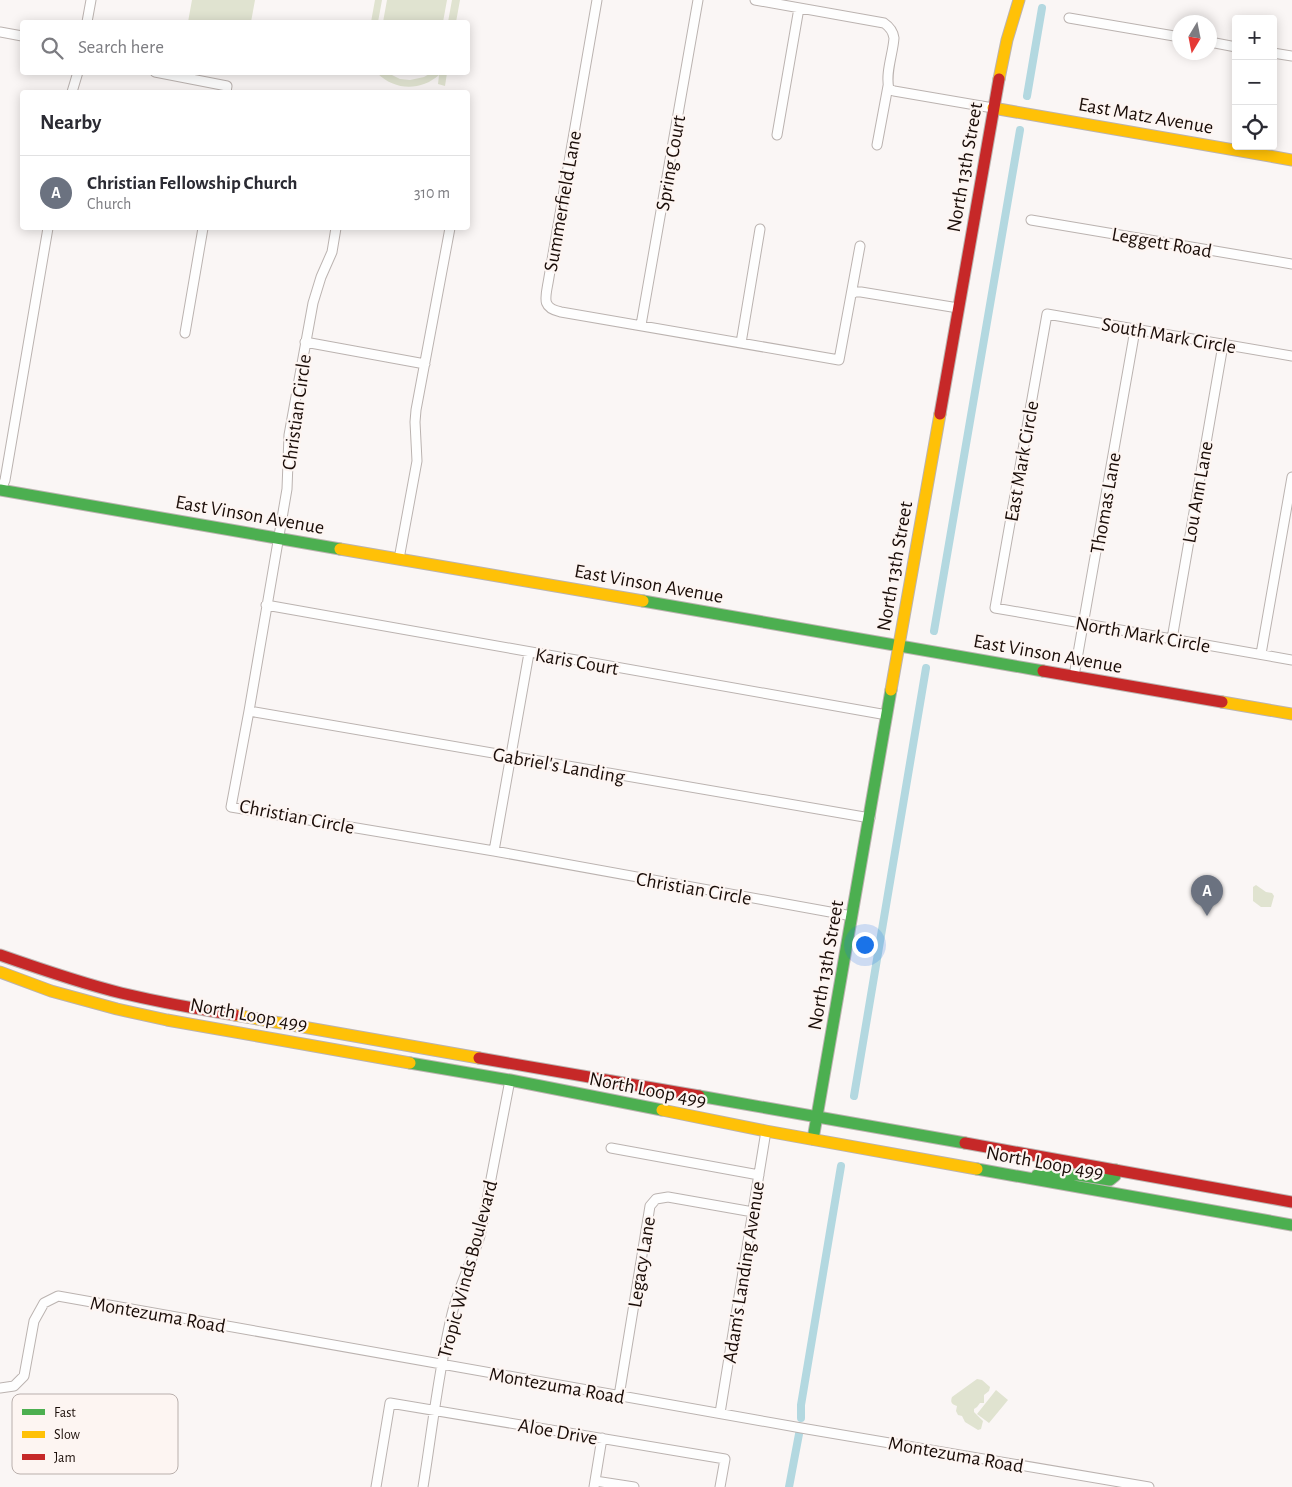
<!DOCTYPE html>
<meta charset="utf-8">
<style>
:root{--surface:#fff;--page:#f2f2f3;--text:#2b2b33;--muted:#7c7c81;--line:#e1e1e2;--accent:#0f766e}
body{margin:0;font-family:"Alegreya Sans",sans-serif;background:var(--page);color:var(--text)}
.controls{position:absolute;right:15px;top:15px;display:grid;overflow:hidden;border-radius:5px;box-shadow:0 2px 12px #0003}
.controls button{width:45px;height:45px;display:grid;place-items:center;padding:0;border:0;border-bottom:1px solid var(--line);background:var(--surface);color:var(--text);font:25px sans-serif}
.compass{position:absolute;left:1172px;top:15px;width:45px;height:45px;border-radius:50%;background:var(--surface);box-shadow:0 2px 12px #0003;rotate:190deg}
.you{position:absolute;left:864px;top:944px;width:18px;height:18px;margin:-12px;border:4px solid #fff;border-radius:50%;background:#1a73e8;box-shadow:0 0 0 8px #1a73e833}
.badge{display:grid;place-items:center;width:32px;height:32px;border-radius:50%;background:var(--accent);color:#fff;font-size:16px;font-weight:700}
.pin{position:absolute;translate:-50% -41px;filter:drop-shadow(0 1px 2px #0008)}
.pin::after{content:'';position:absolute;top:26px;width:18px;height:15px;background:inherit;clip-path:polygon(0 0,100% 0,50% 100%)}
.list{margin:0;padding:0;list-style:none}
h2{display:flex;justify-content:space-between;align-items:center;height:65px;margin:0;padding:0 20px;font-size:21px}
h2 small{font-size:16px;font-weight:400;color:var(--muted)}
.list li{display:grid;grid-template-columns:32px 1fr auto;gap:15px;align-items:center;box-sizing:border-box;height:75px;padding:0 20px;border-top:1px solid var(--line)}
.list b{display:block;font-size:19px;white-space:nowrap}
.list p{margin:0;font-size:16px;white-space:nowrap;color:var(--muted)}
.list em{font-size:16px;font-style:normal;color:var(--muted)}
.icon{flex:none;width:28px;height:28px;fill:none;stroke:currentColor;stroke-width:2;stroke-linecap:round;stroke-linejoin:round}
.map{position:relative;flex:none;width:1292px;height:1487px;overflow:hidden}
.search{position:absolute;background:var(--surface);box-shadow:0 2px 12px #0003;left:20px;top:20px;width:450px;height:55px;display:flex;align-items:center;gap:12px;box-sizing:border-box;padding:0 18px;border-radius:5px;color:var(--muted);font-size:19px}
.panel{position:absolute;background:var(--surface);box-shadow:0 2px 12px #0003;left:20px;top:90px;width:450px;height:140px;border-radius:5px}
.map>svg:first-child{display:block}
.green{fill:#e0e3d0}
.lines{fill:none;stroke-linecap:round;stroke-linejoin:round}
.canal{stroke:#b3d8e0;stroke-width:8}
.street-casing{stroke:#bbb3b0;stroke-width:11}
.fast-casing{stroke:#bbb3b0;stroke-width:13}
.slow-casing{stroke:#bbb3b0;stroke-width:13}
.jam-casing{stroke:#bbb3b0;stroke-width:13}
.street{stroke:#fefefe;stroke-width:9}
.fast{stroke:#4caf50;stroke-width:11}
.slow{stroke:#ffc107;stroke-width:11}
.jam{stroke:#c62828;stroke-width:11}
.labels{text-anchor:middle;stroke-width:4.5;stroke-linejoin:round;paint-order:stroke}
.street-label{font-size:20px;fill:#1a0d08;stroke:#fdf5f2}
.key{fill:#fdf5f2;stroke:#b9afac;stroke-width:1}
.key-label{font-size:14px;fill:#1a0d08}
</style>
<div class="map">
<svg width="1292" height="1487" viewBox="0 0 1292 1487">
<rect width="100%" height="100%" fill="#faf6f5"/>
<path class="green" d="M192,0H255L251,22H188Z
M375,0H382L378,22H371Z
M387,0H447L443,22H383Z
M452,0H460L456,22H448Z
M377,73H388L400,79L410,80L424,77L431,73H447L445,86L438,84L439,75C421,91 395,91 377,73Z
M1256,885L1266,892L1272,893L1274,896L1271,907H1261L1253,901V887Z
M977,1379L982,1380L990,1387L989,1391L984,1395V1403H980L977,1407L974,1409V1412L983,1421L981,1429L978,1430L965,1422L962,1416L958,1415L956,1411L957,1406C952,1404 950,1403 952,1397Z
M996,1390L1008,1400L989,1423L977,1414Z"/>
<g class="lines">
<path class="canal" d="M1027,96L1042,8
M934,631L1020,130
M854,1096L926,668
M801,1418V1405L841,1166
M789,1487L799,1434"/>
<defs>
<path id="street" d="M597,0L548,283C545,299 542,308 561,312L839,360L860,246
M755,0L884,23C890,27 893,31 894,38C893,54 885,73 889,89L894,91L993,108
M1069,18L1180,37
M87,22L91,0
M0,32L22,36
M1210,42L1236,47
M1273,53L1292,56
M155,72L227,86L226,92
M72,92L78,72
M777,135L799,8
M877,145L888,86
M1031,220L1292,264
M336,228L332,252L321,277L313,303L289,435L287,489L249,711L231,807L494,851L852,916
M852,294L855,292H861L958,308
M641,325L698,0
M185,333L203,228
M305,342L425,364
M741,343L760,229
M1292,356L1047,314L995,608L1292,660
M1,490L5,480L48,228
M399,559L417,461L415,422L416,410L450,228
M266,605L887,715
M1172,639L1223,345
M1261,654L1292,477
M1074,676L1135,330
M249,711L870,818
M494,851L529,653
M611,1148L759,1175
M0,1388L14,1386L24,1376L34,1321L44,1303L58,1296L807,1429L1149,1487
M619,1396L650,1206L656,1199L668,1197L753,1212
M720,1413L766,1131
M595,1481L634,1487
M376,1487L390,1403L725,1459L720,1487
M423,1487C432,1431 438,1374 451,1318C457,1290 471,1264 480,1236L510,1080
M594,1487L602,1438"/>
<path id="fast" d="M0,490L340,549
M643,601L1043,671
M410,1063L510,1080L662,1110
M699,1096L965,1143
M813,1139L891,690
M977,1169L1292,1225
M1037,1175H1078L1110,1180L1115,1176L1116,1170"/>
<path id="slow" d="M999,79L1007,40L1019,0
M993,108L1292,160
M340,549L643,601
M891,690L940,414
M1222,702L1292,714
M0,972L51,991L117,1009L167,1020L410,1063
M235,1015L479,1058
M662,1110L766,1131L977,1169"/>
<path id="jam" d="M940,414L999,79
M1043,671L1222,702
M0,955C40,969 80,983 121,993C159,1002 197,1009 235,1015
M479,1058L699,1096
M965,1143L1292,1202"/>
</defs>
<use href="#street" class="street-casing"/>
<use href="#fast" class="fast-casing"/>
<use href="#slow" class="slow-casing"/>
<use href="#jam" class="jam-casing"/>
<use href="#street" class="street"/>
<use href="#fast" class="fast"/>
<use href="#slow" class="slow"/>
<use href="#jam" class="jam"/>
</g>
<g class="labels">
<g class="street-label">
<text transform="translate(1146 115) rotate(10)" y="7">East Matz Avenue</text>
<text transform="translate(670 163) rotate(-80)" y="7">Spring Court</text>
<text transform="translate(964 167) rotate(-80)" y="7">North 13th Street</text>
<text transform="translate(562 201) rotate(-80)" y="7">Summerfield Lane</text>
<text transform="translate(1162 242) rotate(10)" y="7">Leggett Road</text>
<text transform="translate(1169 335) rotate(10)" y="7">South Mark Circle</text>
<text transform="translate(296 412) rotate(-82)" y="7">Christian Circle</text>
<text transform="translate(1021 461) rotate(-80)" y="7">East Mark Circle</text>
<text transform="translate(1197 492) rotate(-80)" y="7">Lou Ann Lane</text>
<text transform="translate(1105 503) rotate(-80)" y="7">Thomas Lane</text>
<text transform="translate(250 514) rotate(10)" y="7">East Vinson Avenue</text>
<text transform="translate(894 566) rotate(-80)" y="7">North 13th Street</text>
<text transform="translate(649 583) rotate(10)" y="7">East Vinson Avenue</text>
<text transform="translate(1143 634) rotate(10)" y="7">North Mark Circle</text>
<text transform="translate(1048 653) rotate(10)" y="7">East Vinson Avenue</text>
<text transform="translate(577 661) rotate(10)" y="7">Karis Court</text>
<text transform="translate(559 765) rotate(10)" y="7">Gabriel's Landing</text>
<text transform="translate(297 816) rotate(11)" y="7">Christian Circle</text>
<text transform="translate(694 888) rotate(10)" y="7">Christian Circle</text>
<text transform="translate(825 965) rotate(-80)" y="7">North 13th Street</text>
<text transform="translate(249 1014) rotate(10)" y="7">North Loop 499</text>
<text transform="translate(648 1089) rotate(11)" y="7">North Loop 499</text>
<text transform="translate(1045 1162) rotate(10)" y="7">North Loop 499</text>
<text transform="translate(641 1262) rotate(-81)" y="7">Legacy Lane</text>
<text transform="translate(467 1269) rotate(-75)" y="7">Tropic Winds Boulevard</text>
<text transform="translate(743 1272) rotate(-81)" y="7">Adam's Landing Avenue</text>
<text transform="translate(158 1314) rotate(10)" y="7">Montezuma Road</text>
<text transform="translate(557 1385) rotate(10)" y="7">Montezuma Road</text>
<text transform="translate(558 1431) rotate(10)" y="7">Aloe Drive</text>
<text transform="translate(956 1454) rotate(10)" y="7">Montezuma Road</text>
</g>
</g>
<rect x="12" y="1394" width="166" height="80" rx="8" class="key"/>
<rect x="22" y="1409" width="23" height="6" fill="#4caf50"/>
<rect x="22" y="1431" width="23" height="7" fill="#ffc107"/>
<rect x="22" y="1454" width="23" height="6" fill="#c62828"/>
<g class="key-label">
<text x="54" y="1417">Fast</text>
<text x="54" y="1439">Slow</text>
<text x="54" y="1462">Jam</text>
</g>
</svg>
<div class="controls">
<button>+</button>
<button>−</button>
<button><svg class="icon" aria-label="locate" viewBox="0 0 24 24"><circle cx="12" cy="12" r="6"/><path d="M12 2v4M12 18v4M2 12h4M18 12h4"/></svg></button>
</div>
<svg class="compass" viewBox="-18 -18 36 36"><path d="M0-13l5 13h-10z" fill="#e53935"/><path d="M0 13l5-13h-10z" fill="#7c7c81"/></svg>
<div class="you"></div>
<div class="pin badge" style="left:1207px;top:916px;background:#6b7280">A</div>
<div class="search"><svg class="icon" aria-label="search" viewBox="0 0 24 24"><circle cx="10" cy="10" r="6"/><path d="M15 15l6 6"/></svg>Search here</div>
<section class="panel">
<h2>Nearby<small></small></h2>
<ul class="list">
<li><span class="badge" style="background:#6b7280">A</span><div><b>Christian Fellowship Church</b><p>Church</p></div><em>310 m</em></li>
</ul>
</section>
</div>
